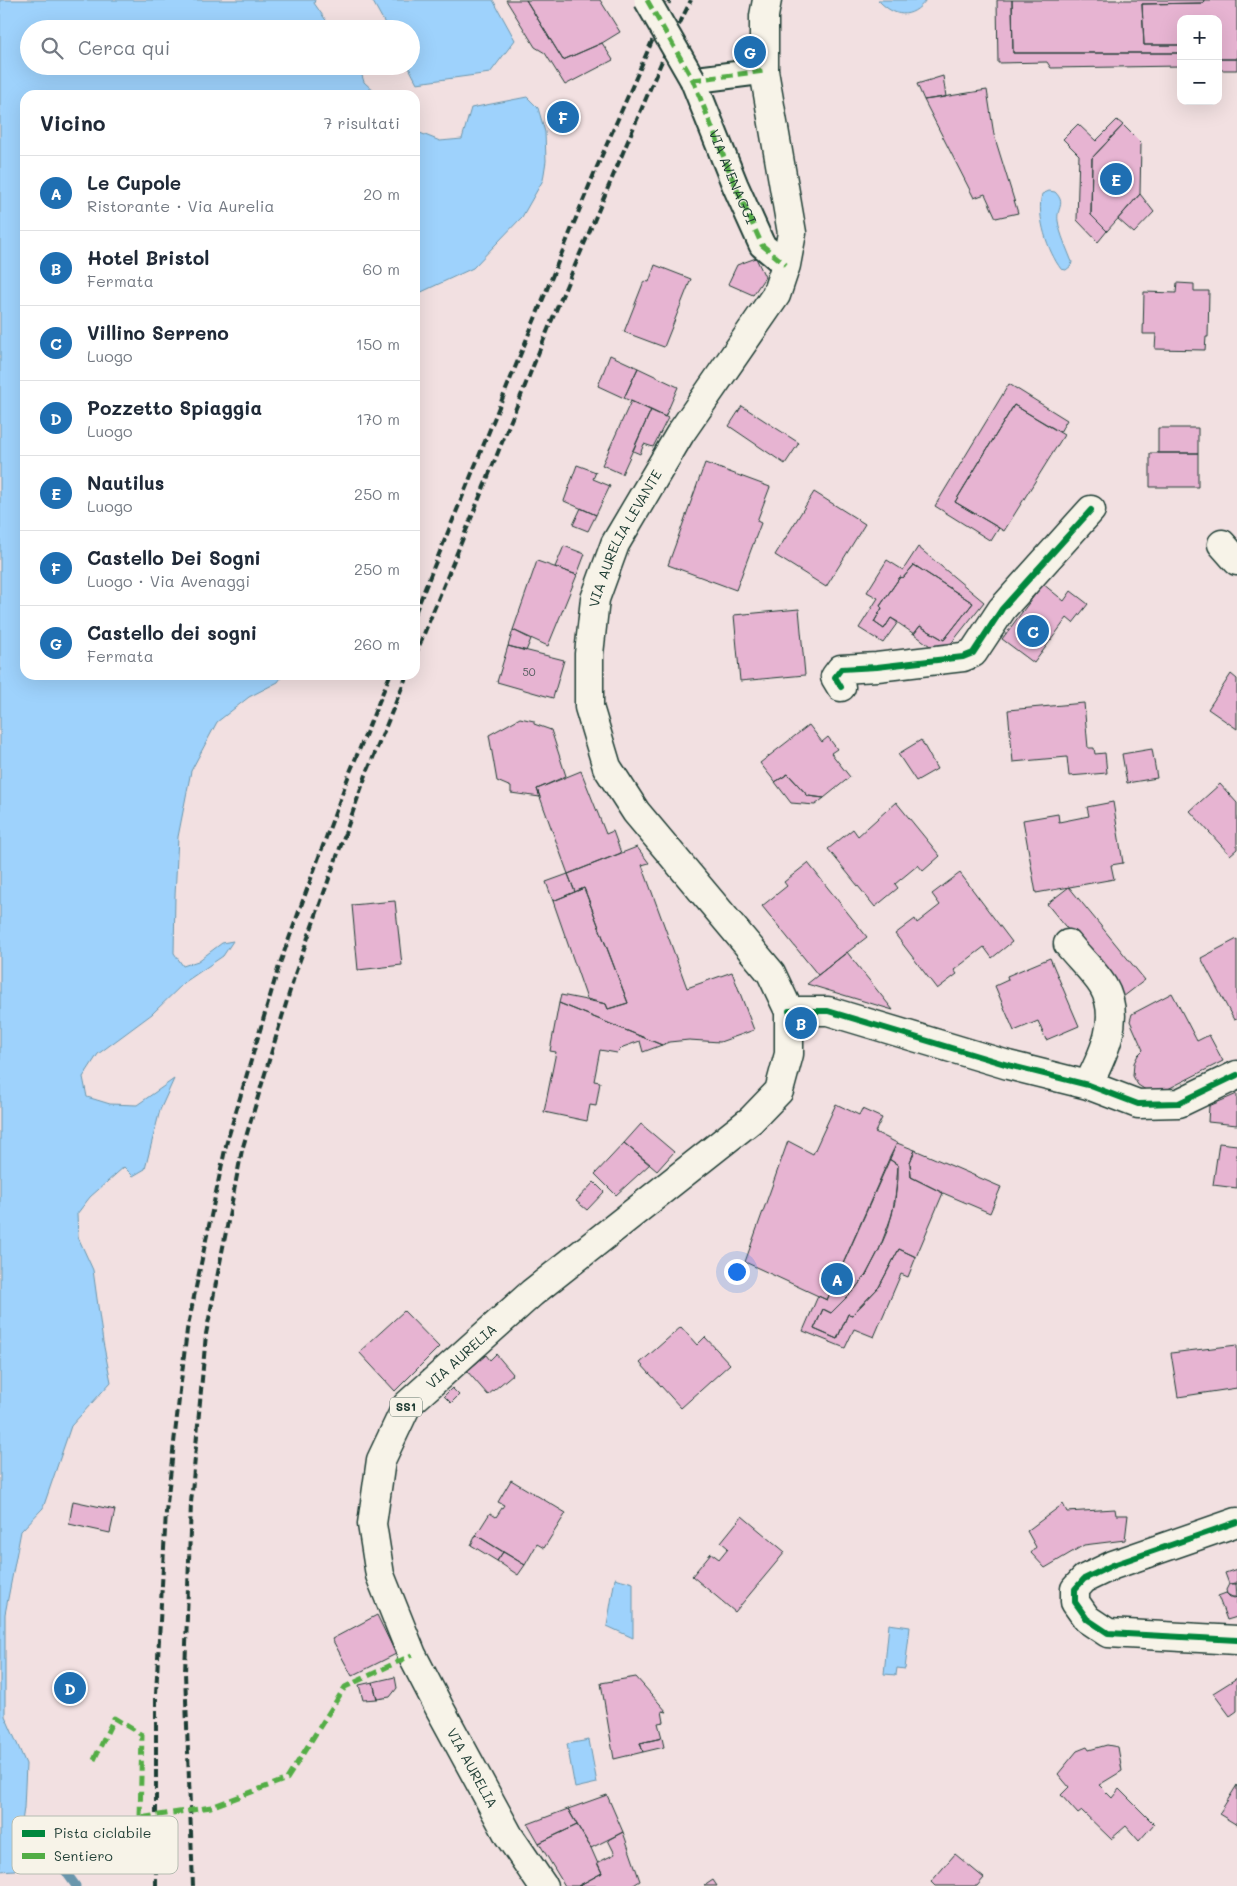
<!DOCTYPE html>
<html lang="it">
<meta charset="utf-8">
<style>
:root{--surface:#fff;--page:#f6f6f7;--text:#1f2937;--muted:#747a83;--line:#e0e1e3;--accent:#1f6fb2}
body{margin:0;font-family:Mali,sans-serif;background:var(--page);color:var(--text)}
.controls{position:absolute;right:15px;top:15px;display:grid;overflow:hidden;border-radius:10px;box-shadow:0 5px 20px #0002}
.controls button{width:45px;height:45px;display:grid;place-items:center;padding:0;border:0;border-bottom:1px solid var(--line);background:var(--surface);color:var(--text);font:25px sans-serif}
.you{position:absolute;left:736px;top:1271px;width:18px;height:18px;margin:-12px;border:4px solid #fff;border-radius:50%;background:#1a73e8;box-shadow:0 0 0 8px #1a73e833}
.badge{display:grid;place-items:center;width:32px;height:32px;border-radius:50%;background:var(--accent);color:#fff;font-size:16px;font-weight:700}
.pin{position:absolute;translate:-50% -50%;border:2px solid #fff;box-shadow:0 1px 5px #0006}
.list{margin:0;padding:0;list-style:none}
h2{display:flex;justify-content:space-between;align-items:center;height:65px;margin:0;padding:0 20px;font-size:21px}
h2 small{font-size:16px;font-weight:400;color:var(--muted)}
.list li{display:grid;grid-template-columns:32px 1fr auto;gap:15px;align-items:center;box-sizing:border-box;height:75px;padding:0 20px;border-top:1px solid var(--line)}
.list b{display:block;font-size:19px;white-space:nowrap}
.list p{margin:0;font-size:16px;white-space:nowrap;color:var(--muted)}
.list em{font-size:16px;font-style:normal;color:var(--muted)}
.icon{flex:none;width:28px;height:28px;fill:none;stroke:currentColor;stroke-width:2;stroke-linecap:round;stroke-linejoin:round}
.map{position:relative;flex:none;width:1237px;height:1886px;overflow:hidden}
.search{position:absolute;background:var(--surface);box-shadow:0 5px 20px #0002;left:20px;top:20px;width:400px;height:55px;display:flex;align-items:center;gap:12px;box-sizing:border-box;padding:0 18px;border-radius:28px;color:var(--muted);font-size:19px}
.panel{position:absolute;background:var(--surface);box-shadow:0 5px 20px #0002;left:20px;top:90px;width:400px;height:590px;border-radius:15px}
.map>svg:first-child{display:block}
.water{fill:#9ed2fc;stroke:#6b96ac}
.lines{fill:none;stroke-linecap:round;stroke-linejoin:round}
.stream{stroke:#6b96ac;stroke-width:9}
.building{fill:#e7b4d2;stroke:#1f3d34}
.pedestrian-casing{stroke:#1f3d34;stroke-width:29}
.minor-casing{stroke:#1f3d34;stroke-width:31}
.primary-casing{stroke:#1f3d34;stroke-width:31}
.pedestrian{stroke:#f7f3e8;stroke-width:25}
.minor{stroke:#f7f3e8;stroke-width:28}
.primary{stroke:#f7f3e8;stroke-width:28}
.rail{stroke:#1f3d34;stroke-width:4;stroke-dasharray:8 4;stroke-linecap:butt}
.pedestrian-bridge-casing{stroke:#1f3d34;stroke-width:29;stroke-linecap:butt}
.pedestrian-bridge{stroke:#f7f3e8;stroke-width:25}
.quiet{stroke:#52ad45;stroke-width:5;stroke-dasharray:10 5;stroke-linecap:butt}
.cycleway-casing{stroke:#f7f3e8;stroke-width:9}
.cycleway{stroke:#00873e;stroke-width:6}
.labels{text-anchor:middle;stroke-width:5;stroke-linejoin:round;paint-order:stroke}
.number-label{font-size:11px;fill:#515b5c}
.shield{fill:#f7f3e8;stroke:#60746a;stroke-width:1}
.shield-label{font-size:12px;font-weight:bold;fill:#1f3d34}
.street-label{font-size:14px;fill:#1f3d34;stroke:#f7f3e8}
.key{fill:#f7f3e8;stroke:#b6bcb2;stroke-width:1}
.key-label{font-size:14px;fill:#1f3d34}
</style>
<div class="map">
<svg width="1237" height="1886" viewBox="0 0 1237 1886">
<rect width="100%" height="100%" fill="#f2e0e1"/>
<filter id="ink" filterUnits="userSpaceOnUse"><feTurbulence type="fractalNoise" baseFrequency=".02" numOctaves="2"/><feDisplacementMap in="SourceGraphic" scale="10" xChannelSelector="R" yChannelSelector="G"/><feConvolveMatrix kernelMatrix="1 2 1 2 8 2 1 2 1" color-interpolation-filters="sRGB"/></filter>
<g filter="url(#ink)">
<path class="water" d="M0,0H315L314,3L332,29H29V66H359L364,82L378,95H25V675H283L278,682L249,697L217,722L191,771L178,837L175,896L174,953L183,966L198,961L222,943L233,941L223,956L185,982L152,1014L98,1054L83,1077L87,1097L110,1104L137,1105L174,1079L160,1110L145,1169L133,1176L124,1167L90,1197L77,1214L78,1237L93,1270L103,1342L111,1382L71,1426L43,1508L21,1531L5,1614V1716L26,1764L24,1808L15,1870L0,1871Z
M372,0H493L515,40L490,73L417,83L408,66H411V29H388Z
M878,0H926C911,20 894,17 878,0Z
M527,97L538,108L545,132L546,161L543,180L522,217L473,268L415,295V131L440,141L462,139L471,108Z
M1049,191L1055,192C1067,204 1056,208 1058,221C1060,234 1067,249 1072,262L1071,266L1066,270L1061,269C1048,252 1036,216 1042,194Z
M615,1578L633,1583V1638L607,1626Z
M889,1624L910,1627L905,1669L897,1668L896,1675L884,1674Z
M589,1740L597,1783L575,1788L567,1744Z"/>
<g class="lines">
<path class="stream" d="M19,1841L55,1857L76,1886"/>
</g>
<path class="building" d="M506,0H526L563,60L602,43L613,60L565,85L545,53L535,47Z
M526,0H600L620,32L602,43L563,60Z
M997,0H1012L1013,53H1181V66L1051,68L1047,62L998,63Z
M1012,0H1204L1203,3L1142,4L1144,45H1181V53H1013Z
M1204,0H1237V59H1218V19H1181V45H1144L1142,4L1203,3Z
M1218,59H1237V70H1218Z
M943,76L946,97L924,100L917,84Z
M987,90L994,135L1018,213L996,218L985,194L974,198L924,100Z
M1117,120L1123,125L1092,158L1091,215L1107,231L1098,242L1077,220L1079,155L1063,139L1078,124L1096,141Z
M1123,125L1141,143L1140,194L1107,231L1091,215L1092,158Z
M1140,194L1154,212L1134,233L1118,219Z
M756,258L765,277L753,295L728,284L737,265Z
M655,265L691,279L664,347L624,332L644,281L649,282Z
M1177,283L1194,284V291H1209L1208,337H1206L1205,350L1155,349L1156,334H1143L1144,292L1176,293Z
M610,355L638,368L624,398L598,386Z
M638,368L678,387L665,417L624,398Z
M1009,384L1067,420L1060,432L1014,405L955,502L999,528L991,541L935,506Z
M631,401L651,410L622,474L602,465Z
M1014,405L1064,435L1004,531L955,502Z
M742,406L799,443L785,464L729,426Z
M651,410L668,418L653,447L644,444L640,454L633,451Z
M1158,428H1198V453H1158Z
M1150,453H1198V487H1150Z
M705,463L770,487L757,521L761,523L736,590L668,565Z
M577,465L596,472L593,479L610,486L596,515L564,501Z
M814,492L865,524L826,587L775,555Z
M581,508L596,515L588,531L573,525Z
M564,546L585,554L577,575L555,567Z
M918,547L984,602L942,655L914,634L920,626L944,640L973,603L914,565L903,578L900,577L880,606L882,608L874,622L884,629L891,618L898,622L883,643L859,628L878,598L867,592L887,560L903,570Z
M537,561L577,575L548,646L513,630Z
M914,565L973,603L944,640L920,626L914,634L891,618L884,629L874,622L882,608L880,606L900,577L903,578Z
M1043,584L1064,601L1071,591L1088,604L1073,623L1067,618L1034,663L1002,639Z
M799,609L805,675L740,681L734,615Z
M513,630L531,639L526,651L508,646Z
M508,646L564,660L553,698L497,682Z
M1231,674L1237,679V729L1208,709Z
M1084,703L1088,748H1094L1095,754L1105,753L1107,773L1069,776L1067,757L1013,762L1008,710Z
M520,718L534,721V724L551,730L566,776L537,789L540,797L511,793V787L497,781L489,735Z
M809,725L822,742L828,737L837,749L831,753L850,777L824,798L808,796L788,774L775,782L760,763Z
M921,740L937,769L916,781L898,754Z
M1152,749L1157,778L1127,783L1122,754Z
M581,771L606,834L613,831L621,853L568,874L537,789Z
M788,774L808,796L824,798L815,805L791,803L775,782Z
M1220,784L1237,803V849L1230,855L1190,811Z
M896,802L940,856L923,871L918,865L895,884L898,888L875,907L828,849L853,829L858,836Z
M1113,802L1123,863L1111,865L1114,879L1036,893L1023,820L1058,814L1059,822L1089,816L1087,807Z
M637,847L649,863L642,865L687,988L732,972L754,1030L720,1042L689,1040L669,1042L662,1045L559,1003L561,995L606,1004L608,1009L628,1003L584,888L575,892L568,874Z
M808,863L867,937L818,975L762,906L787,886L784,882Z
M960,873L1012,942L992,958L984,947L954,970L957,974L937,989L895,934L915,919L917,923L940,905L932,894Z
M568,874L575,892L553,901L546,882Z
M1069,887L1145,980L1123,997L1047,904Z
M584,888L628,1003L608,1009L606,1004L587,999L553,901Z
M395,901L402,965L358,970L352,905Z
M1237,939V1019L1234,1020L1201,958Z
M847,952L853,960L893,1010L807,984Z
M1050,958L1079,1026L1046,1040L1038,1021L1014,1031L995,986L1008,980L1007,976Z
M1172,993L1197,1041L1209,1035L1223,1061L1164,1091L1146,1090L1138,1085L1133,1076L1134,1063L1138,1055L1143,1050L1130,1021L1132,1014Z
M559,1003L662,1045L643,1052L640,1041L623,1047L617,1053L600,1050L594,1081L600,1082L596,1106L590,1105L587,1121L544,1112L556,1052L550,1051Z
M1237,1094V1125L1208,1122L1209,1106Z
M836,1104L859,1115L862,1109L882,1118L875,1132L897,1143L827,1300L745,1262L788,1141L813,1154Z
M641,1124L674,1152L657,1171L624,1143Z
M624,1143L650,1164L616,1195L595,1174Z
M897,1143L915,1150L910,1162L911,1177L943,1193L916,1257L899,1249L879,1287L852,1315L848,1314L837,1339L814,1329L823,1309L831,1313L854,1290L866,1275L879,1250L888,1229L895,1202L898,1165L889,1159Z
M1219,1143L1237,1145V1188L1213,1185Z
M915,1150L1001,1187L990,1213L943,1193L911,1177L910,1162Z
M889,1159L898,1165V1179L892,1215L879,1250L866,1275L854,1290L831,1313L823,1309L814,1329L837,1339L848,1314L852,1315L879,1287L899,1249L916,1257L908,1277L901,1274L874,1337L854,1329L845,1348L803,1331L818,1296L827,1300Z
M594,1182L604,1192L587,1210L576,1201Z
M404,1311L439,1347L395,1391L359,1352Z
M681,1327L697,1345L705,1337L730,1364L681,1408L640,1363Z
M1237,1345V1388L1178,1397L1171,1353Z
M496,1354L513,1374L488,1395L467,1371L486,1355L490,1360Z
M452,1388L459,1395L451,1403L444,1396Z
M511,1480L566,1513L544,1548L537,1544L525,1565L476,1535L490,1513L496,1517L504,1505L498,1502Z
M73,1501L115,1510L110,1533L69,1524Z
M1063,1504L1067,1512L1115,1509L1116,1515H1128L1125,1540L1084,1545L1045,1568L1031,1553L1036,1547L1027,1531Z
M742,1516L785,1552L735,1612L692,1576L711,1553L719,1559L728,1548L721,1542Z
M476,1535L503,1552L497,1561L471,1545Z
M503,1552L525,1565L518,1575L497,1561Z
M1237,1569V1584H1229L1225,1573Z
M1236,1583L1237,1597L1234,1598L1227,1594L1226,1590L1229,1584Z
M1226,1593L1230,1597H1237V1617L1227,1620L1218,1596Z
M377,1615L396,1654L352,1676L332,1639Z
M395,1677L397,1688L390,1697L377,1699L373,1682Z
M636,1677L667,1712L662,1711L664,1722L658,1723L662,1738L640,1743L643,1752L614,1759L601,1683Z
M1237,1678V1711L1230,1716L1213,1693Z
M373,1682L377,1699L363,1700L359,1685Z
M662,1738L664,1747L643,1752L640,1743Z
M1107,1745L1118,1747L1122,1771L1099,1785L1112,1798L1119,1789L1154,1824L1139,1841L1126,1826L1111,1839L1082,1811L1078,1814L1061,1795L1069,1787L1058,1774L1077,1751L1087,1747L1089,1750Z
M1237,1785V1825L1219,1814Z
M607,1795L623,1832L591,1848L568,1809Z
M568,1809L577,1825L539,1843L528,1824Z
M577,1825L591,1848L602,1873L578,1886H565L539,1843Z
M623,1832L640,1881L632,1886H578L602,1873L597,1863L615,1854L608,1840Z
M955,1854L984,1878L977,1886H935L931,1882Z
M713,1880L717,1886H704Z"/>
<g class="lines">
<defs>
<g id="pedestrian">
<path id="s1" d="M764,71L693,80L735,185L762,245L786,265"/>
</g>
<path id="minor" d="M1222,544L1237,561
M841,687L835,677L841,669L877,667L963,657L973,653L1002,609L1091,510
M1068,944C1079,958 1094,971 1103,986C1122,1018 1103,1055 1088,1085
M789,1011H828L1008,1065L1088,1085L1138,1104L1179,1103L1237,1075
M1237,1522L1113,1565L1084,1579L1075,1589V1602L1087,1619L1108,1633L1237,1640"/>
<g id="primary">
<path id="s2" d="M543,1886L509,1836L440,1709L412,1655L380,1575L372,1524L381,1460L407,1405L532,1293L751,1120L779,1091L789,1054V1011L771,973L636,812L607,767L589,707V654L595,599L615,544L680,434L776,295L786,265L792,233L764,71V16L767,0"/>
</g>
</defs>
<use href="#pedestrian" class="pedestrian-casing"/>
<use href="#minor" class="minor-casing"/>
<use href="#primary" class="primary-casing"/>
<use href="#pedestrian" class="pedestrian"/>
<use href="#minor" class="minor"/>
<use href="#primary" class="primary"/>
<path class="rail" d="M415,613L596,169L670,0
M415,656L551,322L664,56L691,0
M156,1886V1694L166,1512L187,1330L226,1145L279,966L350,772L390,675
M193,1886L185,1673L191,1503L206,1334L242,1150L295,974L366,775L407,675"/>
<defs>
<path id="pedestrian-bridge" d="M647,0L693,80"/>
</defs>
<use href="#pedestrian-bridge" class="pedestrian-bridge-casing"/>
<use href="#pedestrian-bridge" class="pedestrian-bridge"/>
<path class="quiet" d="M647,0L693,80L735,185L762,245L786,265
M693,80L764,71
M94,1760L114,1718L142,1735L140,1818L211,1807L287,1779L345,1687L412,1655"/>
<defs>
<path id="cycleway" d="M841,687L835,677L841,669L877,667L963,657L973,653L1002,609L1091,510
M789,1011H828L1008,1065L1088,1085L1138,1104L1179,1103L1237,1075
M1237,1522L1113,1565L1084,1579L1075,1589V1602L1087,1619L1108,1633L1237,1640"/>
</defs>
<use href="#cycleway" class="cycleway-casing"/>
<use href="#cycleway" class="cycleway"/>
</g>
</g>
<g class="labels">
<g class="number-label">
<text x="529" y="676">50</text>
</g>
<rect class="shield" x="390" y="1397.5" width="32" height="19" rx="4"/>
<g class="shield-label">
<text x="406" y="1411">SS1</text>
</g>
<g class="street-label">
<text dy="5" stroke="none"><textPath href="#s1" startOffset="176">VIA AVENAGGI</textPath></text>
<text dy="5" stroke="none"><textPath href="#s2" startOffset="1642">VIA AURELIA LEVANTE</textPath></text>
<text dy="5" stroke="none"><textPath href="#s2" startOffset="602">VIA AURELIA</textPath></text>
<text transform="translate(472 1768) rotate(61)" y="5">VIA AURELIA</text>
</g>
</g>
<rect x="12" y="1816" width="166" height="58" rx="8" class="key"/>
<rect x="22" y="1830" width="23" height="7" fill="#00873e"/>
<rect x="22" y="1853" width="23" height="6" fill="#52ad45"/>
<g class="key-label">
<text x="54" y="1838">Pista ciclabile</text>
<text x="54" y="1861">Sentiero</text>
</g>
</svg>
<div class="controls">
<button>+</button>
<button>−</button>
</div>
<div class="you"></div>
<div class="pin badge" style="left:837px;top:1279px">A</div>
<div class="pin badge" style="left:801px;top:1023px">B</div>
<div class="pin badge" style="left:1033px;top:631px">C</div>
<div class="pin badge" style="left:70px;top:1688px">D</div>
<div class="pin badge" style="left:1116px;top:179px">E</div>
<div class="pin badge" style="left:563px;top:117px">F</div>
<div class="pin badge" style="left:750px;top:52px">G</div>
<div class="search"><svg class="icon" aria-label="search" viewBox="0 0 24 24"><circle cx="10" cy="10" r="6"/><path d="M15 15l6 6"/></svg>Cerca qui</div>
<section class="panel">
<h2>Vicino<small>7 risultati</small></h2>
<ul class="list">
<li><span class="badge">A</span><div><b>Le Cupole</b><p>Ristorante · Via Aurelia</p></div><em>20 m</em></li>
<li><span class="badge">B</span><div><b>Hotel Bristol</b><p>Fermata</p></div><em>60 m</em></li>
<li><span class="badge">C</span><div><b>Villino Serreno</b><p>Luogo</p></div><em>150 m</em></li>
<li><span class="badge">D</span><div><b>Pozzetto Spiaggia</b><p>Luogo</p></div><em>170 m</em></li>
<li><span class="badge">E</span><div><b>Nautilus</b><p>Luogo</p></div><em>250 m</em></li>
<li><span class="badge">F</span><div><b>Castello Dei Sogni</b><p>Luogo · Via Avenaggi</p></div><em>250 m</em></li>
<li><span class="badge">G</span><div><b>Castello dei sogni</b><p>Fermata</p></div><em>260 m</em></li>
</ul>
</section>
</div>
